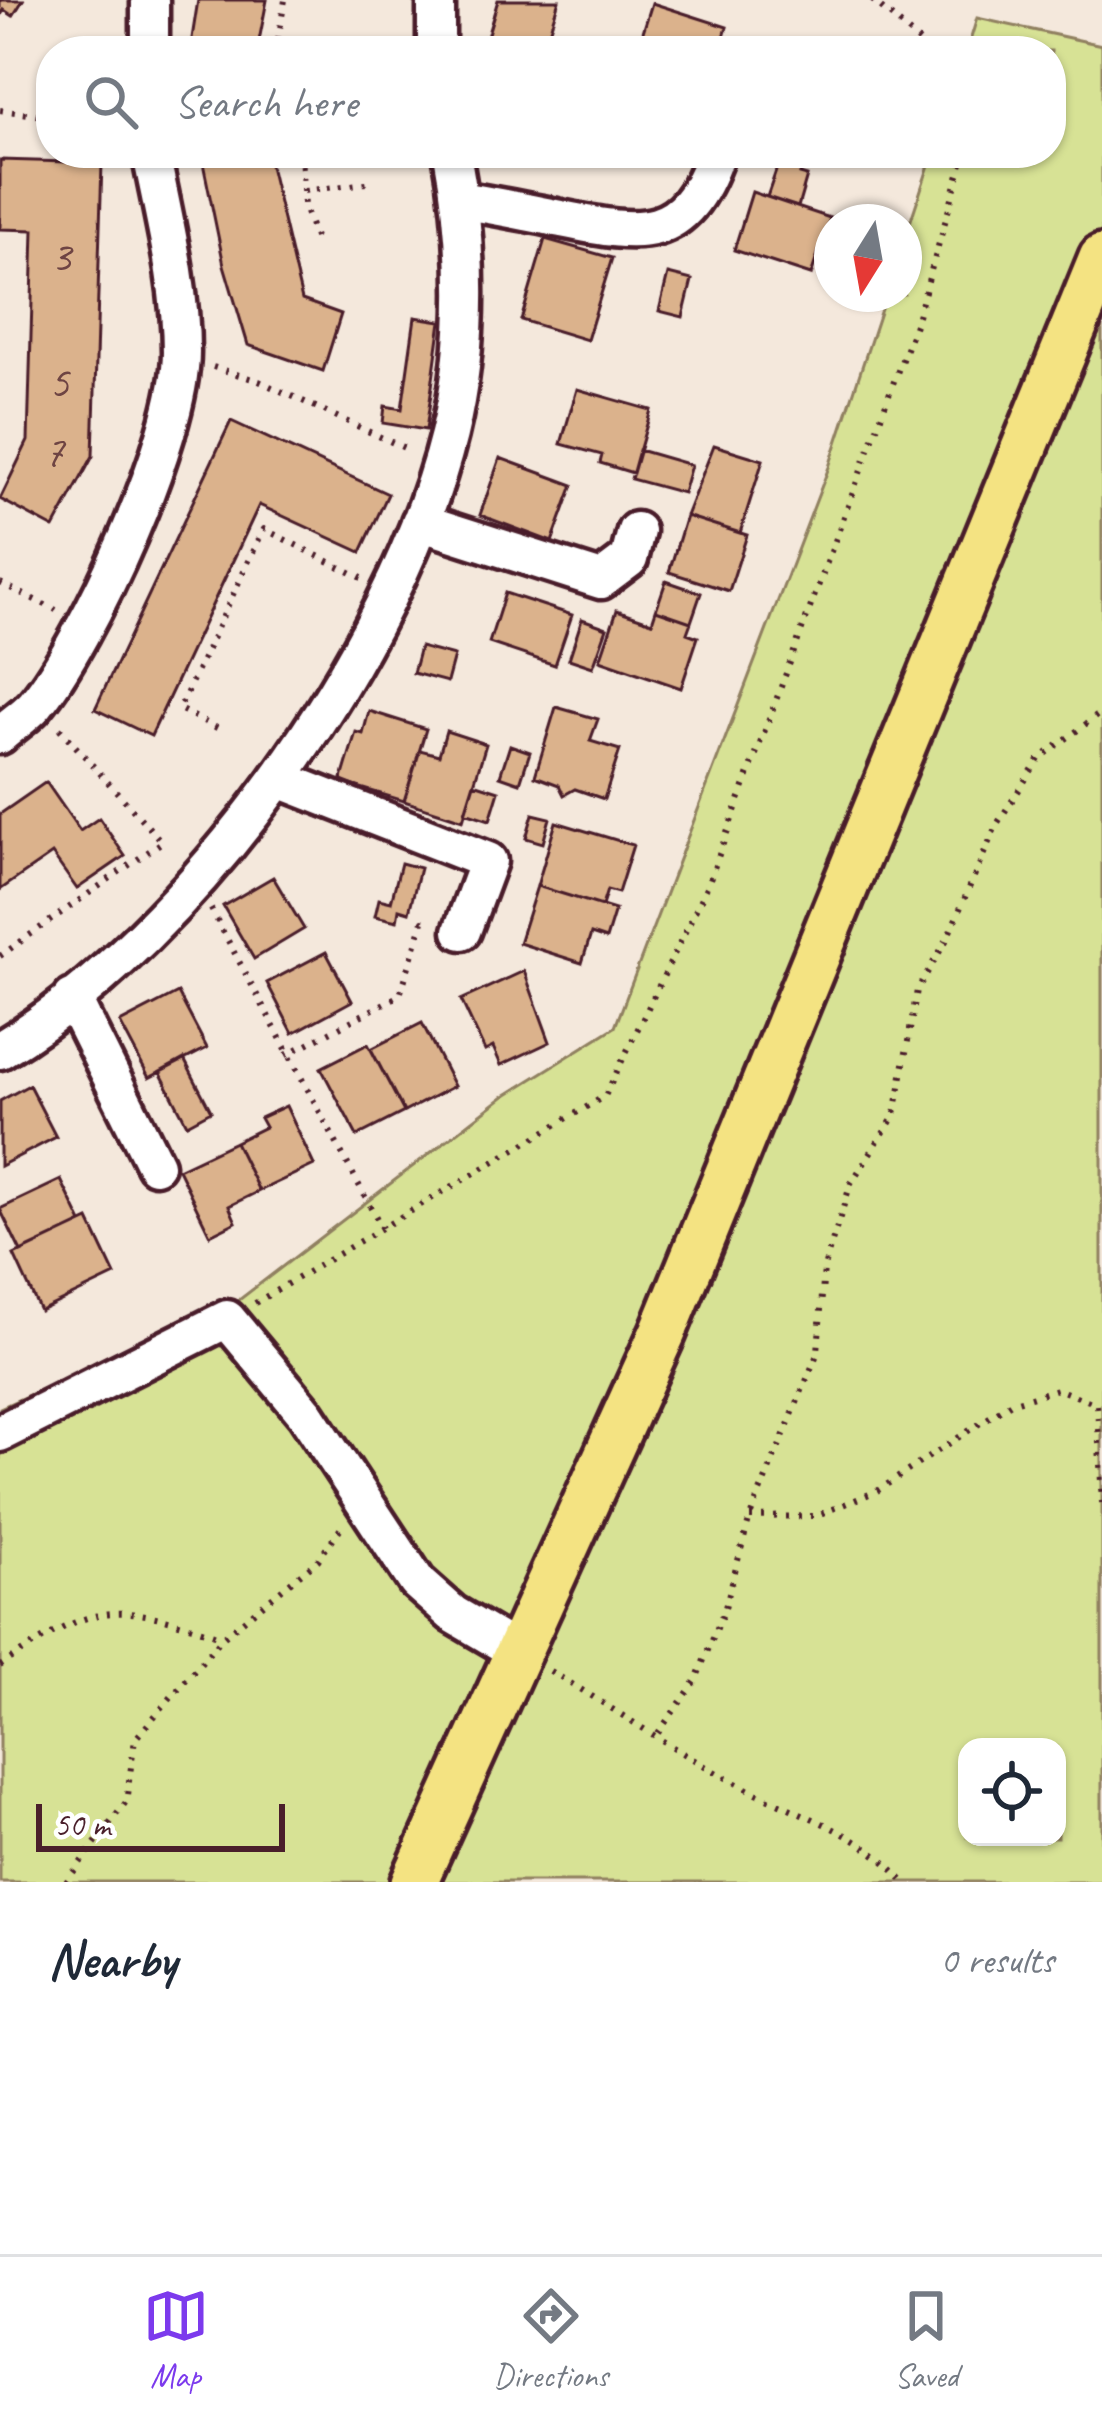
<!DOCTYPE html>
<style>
:root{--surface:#fff;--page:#f6f6f7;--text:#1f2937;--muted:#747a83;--line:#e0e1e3;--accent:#7c3aed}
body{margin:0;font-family:Caveat,sans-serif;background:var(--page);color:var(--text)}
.controls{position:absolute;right:36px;bottom:36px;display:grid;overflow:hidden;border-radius:24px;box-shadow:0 3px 9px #0004}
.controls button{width:108px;height:108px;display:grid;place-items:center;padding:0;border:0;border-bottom:3px solid var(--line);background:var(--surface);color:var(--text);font:60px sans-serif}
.compass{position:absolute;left:814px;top:204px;width:108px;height:108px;border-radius:50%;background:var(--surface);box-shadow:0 3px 9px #0004;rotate:191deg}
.scale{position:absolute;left:36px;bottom:30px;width:249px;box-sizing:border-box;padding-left:12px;border:6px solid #4a1f2b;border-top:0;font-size:33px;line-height:42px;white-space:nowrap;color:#4a1f2b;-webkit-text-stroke:9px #fff;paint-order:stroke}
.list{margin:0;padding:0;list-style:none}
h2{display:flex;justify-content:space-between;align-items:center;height:156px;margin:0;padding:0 48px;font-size:51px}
h2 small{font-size:39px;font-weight:400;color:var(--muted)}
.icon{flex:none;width:66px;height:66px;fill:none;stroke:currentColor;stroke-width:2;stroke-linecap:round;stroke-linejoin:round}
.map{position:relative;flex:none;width:1102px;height:1882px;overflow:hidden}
.search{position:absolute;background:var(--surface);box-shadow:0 3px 9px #0004;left:36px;right:36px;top:36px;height:132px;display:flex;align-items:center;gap:30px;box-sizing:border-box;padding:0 42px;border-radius:48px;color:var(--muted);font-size:45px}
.sheet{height:372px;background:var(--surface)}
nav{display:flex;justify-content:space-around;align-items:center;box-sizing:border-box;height:168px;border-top:3px solid var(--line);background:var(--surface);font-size:33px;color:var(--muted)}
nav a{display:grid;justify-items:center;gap:6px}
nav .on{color:var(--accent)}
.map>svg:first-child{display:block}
.green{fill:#d7e295;stroke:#908060;stroke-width:3;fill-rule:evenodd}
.building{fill:#dbb28c;stroke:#4a1f2b;stroke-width:3}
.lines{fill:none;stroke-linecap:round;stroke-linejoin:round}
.minor-casing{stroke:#4a1f2b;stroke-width:45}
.major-casing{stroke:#4a1f2b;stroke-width:54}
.path{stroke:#4a1f2b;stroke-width:6;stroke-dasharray:3 9;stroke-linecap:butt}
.minor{stroke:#fff;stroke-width:36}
.major{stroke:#f4e382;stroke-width:45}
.labels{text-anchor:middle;stroke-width:12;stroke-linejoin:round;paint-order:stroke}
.number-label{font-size:45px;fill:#6e4443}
</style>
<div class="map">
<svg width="1102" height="1882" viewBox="0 0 1102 1882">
<rect width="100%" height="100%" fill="#f4e8dc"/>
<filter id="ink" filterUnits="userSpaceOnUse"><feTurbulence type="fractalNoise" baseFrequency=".00833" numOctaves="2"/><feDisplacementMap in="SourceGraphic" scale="24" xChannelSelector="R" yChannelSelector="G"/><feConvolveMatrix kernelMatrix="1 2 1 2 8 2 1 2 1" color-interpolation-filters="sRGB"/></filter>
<g filter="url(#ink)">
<path class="green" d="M977,18L1102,45V1882H0V1408L239,1300L503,1097L615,1027L829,467L886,294H904V241L933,153H1051V51H967ZM967,1747H1057V1837H967Z"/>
<path class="building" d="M0,0H23L13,16L4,10L0,17Z
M198,0H267L257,51H190Z
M498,0H559L543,51L487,37Z
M652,3L727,27L720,51H637Z
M492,39L515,46L514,51H488Z
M201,153H267L302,300L341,314L323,371L248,345L224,265Z
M772,153H807L800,174L807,176L798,207L767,197L777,168L768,165Z
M0,160L102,163L93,456L54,528L0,499L28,441L34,230L0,229Z
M752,192L830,218L811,275L734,250Z
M545,239L612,258L587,340L521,320Z
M668,274L692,280L683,317L659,311Z
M415,317L441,321L426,430L383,423L385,406L402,409Z
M577,389L651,410L633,473L600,463L602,455L561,444Z
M231,421L388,494L361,552L259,505L151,736L95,709Z
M714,445L763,460L740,533L686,516Z
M639,450L691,465L683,493L631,479Z
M500,458L573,485L552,542L480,515Z
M686,516L747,535L729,591L669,572Z
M666,581L701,593L691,622L656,610Z
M505,593L572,615L555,665L489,643Z
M617,610L652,622L656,610L691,622L687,633L698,637L681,688L600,660Z
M582,619L607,628L593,667L569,659Z
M420,647L454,656L447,682L413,673Z
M556,707L598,719L590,741L620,750L604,799L575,789L564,795L559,785L535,776Z
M369,711L426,729L404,801L341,782L356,732L363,734Z
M446,731L486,744L463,820L404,801L420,750L439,755Z
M510,745L530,752L520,783L500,776Z
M46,782L80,831L99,818L125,856L77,889L52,854L0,890V814Z
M474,783L499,791L490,820L465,812Z
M533,814L550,818L543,843L526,838Z
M556,822L633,845L618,893L607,890L602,906L537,886Z
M401,863L420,868L409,912L399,909L397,921L375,916L379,899L391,902Z
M273,877L304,929L254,959L223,906Z
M537,886L615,910L606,939L591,934L582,963L519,943Z
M326,952L352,1001L293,1033L267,983Z
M524,971L550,1042L501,1065L493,1047L485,1051L461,1000Z
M178,993L207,1048L149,1078L120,1023Z
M422,1023L454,1086L404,1112L371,1049Z
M368,1044L404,1112L357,1136L321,1068Z
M184,1059L211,1111L187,1124L160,1072Z
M29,1085L56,1137L0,1166V1101Z
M286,1106L314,1165L259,1191L235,1142L265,1127L260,1118Z
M235,1142L259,1191L229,1206L236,1222L210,1235L178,1169Z
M61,1180L82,1223L21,1252L0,1209Z
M89,1220L115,1275L40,1311L14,1255Z"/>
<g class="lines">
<defs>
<path id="minor" d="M150,0V51
M436,0V51
M461,200C494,206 528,212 561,219C641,235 684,244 716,153
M420,522L601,580L629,559L636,531
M0,735C11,725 25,716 35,705C89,639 181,437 181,352C181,285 164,219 151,153
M279,779L488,861L462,931
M72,998L155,1165
M0,1050C193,935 395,652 449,434C471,344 469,244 452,153
M0,1433L227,1319L306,1414L417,1582L453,1614L521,1654"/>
<path id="major" d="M414,1882L663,1332L1102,258"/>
</defs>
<use href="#minor" class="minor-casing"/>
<use href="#major" class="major-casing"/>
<path class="path" d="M872,0L930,51
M276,51L285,0
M0,110L51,117
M301,153L304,207L317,243
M304,191L374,182
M213,367L259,381L411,451
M0,583L56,610
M217,728L179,709L264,529L362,578
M211,909L382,1228
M0,956L162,842L59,728
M286,1055L400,995L423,921L429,923
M255,1303L605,1096L707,887L917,319L965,153
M750,1517L815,1516L877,1491L1011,1403L1057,1389L1097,1404L1102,1503
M0,1666C97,1602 113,1600 223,1637
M550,1671C616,1709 688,1761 756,1793C806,1817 868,1837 904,1882
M658,1733L695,1682L724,1611L750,1517L818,1352L824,1267L851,1183L895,1115L917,990L946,941L997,824L1039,759L1102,712
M66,1882L126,1802L135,1739L223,1637L318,1560L340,1529"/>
<use href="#minor" class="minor"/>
<use href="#major" class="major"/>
</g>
</g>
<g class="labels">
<g class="number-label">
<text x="61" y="271">3</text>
<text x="59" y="397">5</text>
<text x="54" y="466">7</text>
</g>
</g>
</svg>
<div class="controls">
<button><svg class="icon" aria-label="locate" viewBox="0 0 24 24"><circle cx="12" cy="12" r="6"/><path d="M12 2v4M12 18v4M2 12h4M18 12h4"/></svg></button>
</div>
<svg class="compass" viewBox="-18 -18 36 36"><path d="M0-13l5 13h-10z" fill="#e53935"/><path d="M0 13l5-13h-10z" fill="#747a83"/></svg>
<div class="scale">50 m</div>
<div class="search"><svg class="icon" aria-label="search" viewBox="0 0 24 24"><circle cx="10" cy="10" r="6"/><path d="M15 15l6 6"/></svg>Search here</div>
</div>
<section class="sheet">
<h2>Nearby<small>0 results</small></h2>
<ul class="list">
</ul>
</section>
<nav>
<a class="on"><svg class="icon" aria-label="map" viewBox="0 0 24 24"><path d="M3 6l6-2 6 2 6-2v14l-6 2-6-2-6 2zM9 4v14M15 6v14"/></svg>Map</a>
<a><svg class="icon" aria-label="directions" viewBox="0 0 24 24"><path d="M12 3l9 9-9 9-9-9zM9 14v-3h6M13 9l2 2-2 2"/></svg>Directions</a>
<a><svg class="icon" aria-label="saved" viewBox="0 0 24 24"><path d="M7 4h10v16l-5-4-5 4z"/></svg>Saved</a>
</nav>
